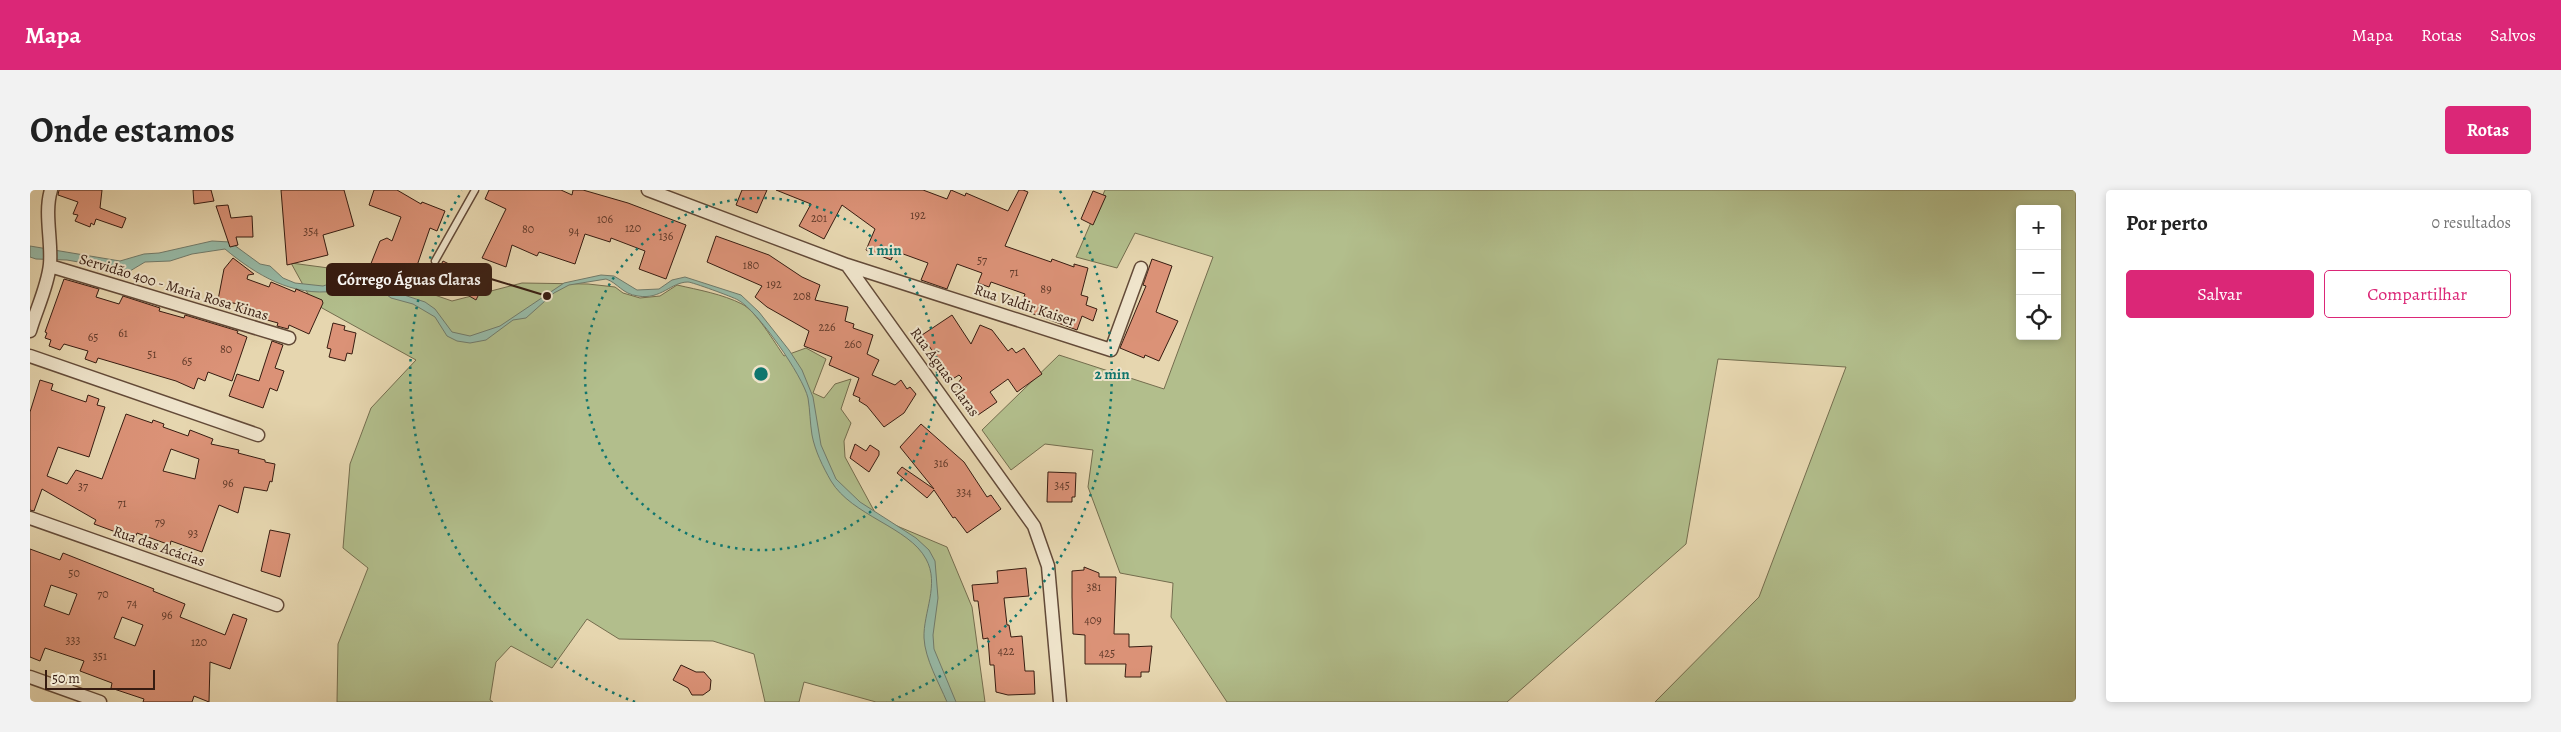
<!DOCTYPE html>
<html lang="pt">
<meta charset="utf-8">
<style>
:root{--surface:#fff;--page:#f2f2f2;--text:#222;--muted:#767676;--line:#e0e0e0;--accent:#db2777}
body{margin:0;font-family:Alegreya,serif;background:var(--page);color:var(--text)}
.controls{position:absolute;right:15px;top:15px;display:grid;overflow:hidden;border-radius:5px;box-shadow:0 2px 8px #0003}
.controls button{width:45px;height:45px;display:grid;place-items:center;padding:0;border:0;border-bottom:1px solid var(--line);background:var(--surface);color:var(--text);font:25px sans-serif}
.scale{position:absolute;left:15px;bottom:12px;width:110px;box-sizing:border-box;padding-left:5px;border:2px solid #371c11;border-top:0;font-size:14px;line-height:18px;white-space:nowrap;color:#371c11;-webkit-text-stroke:4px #efe4cb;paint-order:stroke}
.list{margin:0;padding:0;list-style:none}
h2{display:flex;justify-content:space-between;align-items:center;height:65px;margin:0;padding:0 20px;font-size:21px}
h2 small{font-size:16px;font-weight:400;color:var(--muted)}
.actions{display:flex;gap:10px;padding:15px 20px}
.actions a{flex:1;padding:11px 0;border:1px solid var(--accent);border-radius:5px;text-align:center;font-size:18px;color:var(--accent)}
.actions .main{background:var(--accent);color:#fff}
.icon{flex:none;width:28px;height:28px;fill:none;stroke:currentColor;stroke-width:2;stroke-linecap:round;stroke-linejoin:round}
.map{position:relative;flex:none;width:2046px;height:512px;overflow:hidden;border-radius:5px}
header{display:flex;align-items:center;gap:30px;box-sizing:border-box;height:70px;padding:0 25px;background:var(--accent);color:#fff}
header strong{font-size:24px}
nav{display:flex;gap:28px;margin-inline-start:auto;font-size:18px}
.intro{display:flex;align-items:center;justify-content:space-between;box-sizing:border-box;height:120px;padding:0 30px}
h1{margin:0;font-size:35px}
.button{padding:12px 22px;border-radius:5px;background:var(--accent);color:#fff;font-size:18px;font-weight:700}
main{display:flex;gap:30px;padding:0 30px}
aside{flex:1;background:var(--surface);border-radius:5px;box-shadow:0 2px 8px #0003}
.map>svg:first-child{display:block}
.green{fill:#b2be8c;stroke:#746d4e;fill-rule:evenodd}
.water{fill:#97baa7;stroke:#717b6b}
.building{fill:#db9277;stroke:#371c11;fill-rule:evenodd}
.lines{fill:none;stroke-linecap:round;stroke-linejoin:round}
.lane-casing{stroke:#634a38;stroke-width:9}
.street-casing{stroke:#634a38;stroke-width:15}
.lane{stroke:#efe4cb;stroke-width:6}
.street{stroke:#efe4cb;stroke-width:12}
.ring{fill:none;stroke:#0f766e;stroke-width:2.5;stroke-dasharray:2.5 5}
.labels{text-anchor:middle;stroke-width:4;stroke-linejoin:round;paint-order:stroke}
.number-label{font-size:12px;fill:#603a2a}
.street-label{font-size:15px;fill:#371c11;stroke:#efe4cb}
.centre{fill:#0f766e;stroke:#efe4cb;stroke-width:2.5}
.ring-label{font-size:15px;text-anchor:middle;font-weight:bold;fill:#0f766e;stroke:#efe4cb;stroke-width:4;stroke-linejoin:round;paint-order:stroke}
.leader{fill:none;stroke:#371c11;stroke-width:2}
.callout-dot{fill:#371c11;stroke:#efe4cb;stroke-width:2}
.callout{fill:#371c11;stroke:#371c11;stroke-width:2}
.callout-label{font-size:16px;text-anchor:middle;font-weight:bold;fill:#fff}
</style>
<header>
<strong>Mapa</strong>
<nav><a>Mapa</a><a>Rotas</a><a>Salvos</a></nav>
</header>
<div class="intro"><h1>Onde estamos</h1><a class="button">Rotas</a></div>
<main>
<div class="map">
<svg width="2046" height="512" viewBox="0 0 2046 512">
<rect width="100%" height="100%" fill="#e6d6af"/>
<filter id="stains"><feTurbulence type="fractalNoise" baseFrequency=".004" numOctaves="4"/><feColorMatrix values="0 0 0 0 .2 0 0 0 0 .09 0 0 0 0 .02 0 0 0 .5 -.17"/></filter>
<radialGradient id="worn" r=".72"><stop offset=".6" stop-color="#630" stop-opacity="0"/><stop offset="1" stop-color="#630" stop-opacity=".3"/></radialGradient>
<path class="green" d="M1075,0H2046V512H1625L1729,407L1816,177L1688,169L1656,354L1477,512H1197L1141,427L1143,393L1090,383L1058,297L1063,260L1015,254L981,280L952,240L1029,165L1134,199L1183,67L1105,43L1087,78L1046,67ZM1990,19H2027V146H1990Z
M261,73L344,84L422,111L492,93L558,94L585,97L593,103L610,108L630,106L647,95C669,100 692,104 712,114C727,122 744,152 754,166L776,158L796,169L783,203L794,208L805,194L821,189L811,219L821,233L814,251L815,267L848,328L917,357L942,417L955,512H846L774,492L769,512H735L724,464L683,451L589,449L557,429L522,478L481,456L466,472L460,510L463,512H307L308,454L338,378L313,358L320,274L341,218L386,170L283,113Z"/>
<path class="water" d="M182,51L200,52L230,74L240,76L253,88L265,93L293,96L337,81L365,102L395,112L405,119L422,142L440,146L470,136L534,93L571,85L584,86L607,100L629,99L642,90L655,87L711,105L729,122L759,160L772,180L783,207L791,255L806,289L830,312L886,348L899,360L905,371L908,408L903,445L904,459L926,512H917C909,493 895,469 894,448C893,423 910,394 896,369C879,337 822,326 801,291C793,277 785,261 782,245C780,233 780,220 778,208C773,186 727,120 708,110C703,107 662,92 658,92C641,92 631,110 608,106C592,104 588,93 576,89L539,95L524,103L496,128L483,130L456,150L440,153L427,151L417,146L405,127L383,114L361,108L338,90C328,89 316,99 305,101C263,107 226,85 195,59L162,64L140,71L115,72L100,81L37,70L6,69L0,67V56L90,71L114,64L129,63Z"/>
<path class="building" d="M29,0H72L70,18L96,28L92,38L66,29L64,35L61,33L60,37L45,31L48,25L43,24L48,12L28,5Z
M163,0H181L184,11L164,14Z
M251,0H314L324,36L293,45L298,65L257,75Z
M344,0H367L391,14L392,12L415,21L407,41L400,38L381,93L340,76L350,51L357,48L362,51L371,27L339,15Z
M459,0H531L542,5L543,0H553L598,13L656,35L636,89L609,79L615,61L581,48L580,52L555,44L545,74L509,62L507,66L482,55L476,77L452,68L476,19L455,9Z
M712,0H737L727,23L706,15Z
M746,0H893L917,9L921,0L935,6L936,3L978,21L989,0H993L998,2L975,56L1021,72L1022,69L1044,77V74L1058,78L1051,105L1058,107L1056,115L1067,119L1063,131L1052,126L1047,140L990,119L995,104L961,92L959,97L948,93L952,83L927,74L917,99L891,90L898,73L865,61L861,70L836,60L845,39L812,15L794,49L769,36L781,14Z
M1063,1L1076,6L1063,35L1051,29Z
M198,15L201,28L222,26L223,47H206L208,55L200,57L186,16Z
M686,46L739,65L772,87L790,95L785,110L818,117L815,131L824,134L823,138L843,145L837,164L849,170L842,185L865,195L871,190L877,199L880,197L886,204L874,223L854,237L837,216L829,211L830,208L823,205L829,188L799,175L802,167L774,156L779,141L737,117L725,107L732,96L677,72Z
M203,68L224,84L218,85L217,89L239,97L241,92L265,102L266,99L292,110L293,113L279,144L259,135L258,139L247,136L248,133L205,121L208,114L188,110L194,79Z
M1122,69L1142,76L1126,122L1148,131L1129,171L1115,165L1114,168L1090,158L1116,96L1113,95Z
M413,71L455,92L446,110L405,86Z
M34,89L69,99L66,107L89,114L93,106L130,118L129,121L154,128L155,125L208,141L207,143L217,147L202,191L178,182L175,191L168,188L164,199L146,191L68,168L66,173L55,169L58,161L34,154L30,160L19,156L21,150L15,148L17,143L15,142Z
M922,125L941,154L950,135L962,140L978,161L982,158L986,163L994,158L1012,184L987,202L978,189L960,202L967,212L948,225L926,195L932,188L929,185L921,190L892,145Z
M303,133L315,136L314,140L326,143L322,164L317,163L315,171L299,167L301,159L297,158Z
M242,151L253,155L245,178L254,181L247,201L240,198L233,218L199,206L207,184L229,191Z
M10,190L23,194L21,200L56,212L58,205L69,209L67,215L75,217L59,267L28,257L17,286L37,294L46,280L72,289L96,224L122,233L123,230L134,234L133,237L158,246L160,240L183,249L181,254L209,260L208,263L235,270V272L245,274L242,292L240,291L237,301L214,297L208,323L189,315L172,362L141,351L140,355L107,343L105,349L64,334L66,330L12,299L4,321L0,320V222ZM141,259L169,269L165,289L133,281Z
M891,234L934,272L957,307L961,305L971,319L937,343L925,327L923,328L904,300L897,308L867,283L872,277L904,299L870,257Z
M825,254L836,261L840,255L849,261V265L839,282L820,268Z
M1018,282L1046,283L1045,307H1042V312H1017Z
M240,340L260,344L250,387L231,381Z
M0,359L30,370L33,363L124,399L123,401L155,414L150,427L195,445L203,424L217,429L200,479L180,472L179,512L164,506L162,512H113L114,509L81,498L82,493L50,481L54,471L15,458L10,471L0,467ZM21,395L47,404L39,425L14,416ZM92,427L113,435L105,456L84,448Z
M1054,377L1069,383V387H1086L1084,444H1099V457L1122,456L1119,482H1111V487H1095L1096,474H1055V445L1043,444L1042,407V381L1054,380Z
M996,378L999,406L974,408L977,435H979L981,447L992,446L995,481H1004L1005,504L978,505L966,502L964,475H960L958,448L953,449L948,411H944L942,395L968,393L967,381Z
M651,475L666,482H674L681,490L680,500L673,505H662L658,498L643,490Z"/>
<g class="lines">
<defs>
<path id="lane" d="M405,71L445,0"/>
<path id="street" d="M618,0L817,75L1004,336L1018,376L1030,512
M817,75L1081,160L1111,78
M20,76L259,148
M0,141C6,120 18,96 20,74C22,50 14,23 21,0
M0,166L228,245
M0,328L247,415
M0,487L70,512"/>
</defs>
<use href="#lane" class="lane-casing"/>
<use href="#street" class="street-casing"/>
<use href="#lane" class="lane"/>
<use href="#street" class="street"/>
</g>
<g class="ring">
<circle cx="731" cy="184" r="176"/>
<path d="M605 512A351 351 0 0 1 432 1M1030 1A351 351 0 0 1 857 512"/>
</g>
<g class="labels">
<g class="number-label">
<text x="888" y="29">192</text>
<text x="789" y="32">201</text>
<text x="575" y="33">106</text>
<text x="603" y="42">120</text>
<text x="498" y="43">80</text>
<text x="281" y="45">354</text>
<text x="544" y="45">94</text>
<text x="636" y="50">136</text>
<text x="952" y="74">57</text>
<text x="721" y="79">180</text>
<text x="984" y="86">71</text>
<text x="744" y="98">192</text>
<text x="1016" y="103">89</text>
<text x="772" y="110">208</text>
<text x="797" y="141">226</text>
<text x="93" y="147">61</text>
<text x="63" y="151">65</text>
<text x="823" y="158">260</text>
<text x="196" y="163">80</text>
<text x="122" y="168">51</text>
<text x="157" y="175">65</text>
<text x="911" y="277">316</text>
<text x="198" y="297">96</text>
<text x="1032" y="299">345</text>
<text x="53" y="300">37</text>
<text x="934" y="306">334</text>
<text x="92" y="317">71</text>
<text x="130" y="336">79</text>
<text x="163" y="347">93</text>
<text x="44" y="387">50</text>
<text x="1064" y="401">381</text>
<text x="73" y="408">70</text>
<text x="102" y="417">74</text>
<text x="137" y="429">96</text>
<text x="1063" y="434">409</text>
<text x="43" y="454">333</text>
<text x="169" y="456">120</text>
<text x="976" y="465">422</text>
<text x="1077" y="467">425</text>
<text x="70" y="470">351</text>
</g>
<g class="street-label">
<text transform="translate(144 97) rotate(17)" y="5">Servidão 400 - Maria Rosa Kinas</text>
<text transform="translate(995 115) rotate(18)" y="5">Rua Valdir Kaiser</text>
<text transform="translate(915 182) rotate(54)" y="5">Rua Águas Claras</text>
<text transform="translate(129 356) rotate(19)" y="5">Rua das Acácias</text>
</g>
</g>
<circle cx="731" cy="184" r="8" class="centre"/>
<g class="ring-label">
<text x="855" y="65">1 min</text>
<text x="1082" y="189">2 min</text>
</g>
<path class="leader" d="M517 106L461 89"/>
<circle class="callout-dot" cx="517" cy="106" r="5"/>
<rect class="callout" x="297" y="74" width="164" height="31" rx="5"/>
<g class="callout-label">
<text x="379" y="95">Córrego Águas Claras</text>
</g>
<rect width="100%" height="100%" filter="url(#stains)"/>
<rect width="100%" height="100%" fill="url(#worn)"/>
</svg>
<div class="controls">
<button>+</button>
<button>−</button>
<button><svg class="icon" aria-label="locate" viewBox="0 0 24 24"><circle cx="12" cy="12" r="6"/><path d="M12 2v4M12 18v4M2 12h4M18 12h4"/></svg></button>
</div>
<div class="scale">50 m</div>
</div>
<aside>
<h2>Por perto<small>0 resultados</small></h2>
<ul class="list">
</ul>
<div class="actions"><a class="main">Salvar</a><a>Compartilhar</a></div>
</aside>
</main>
